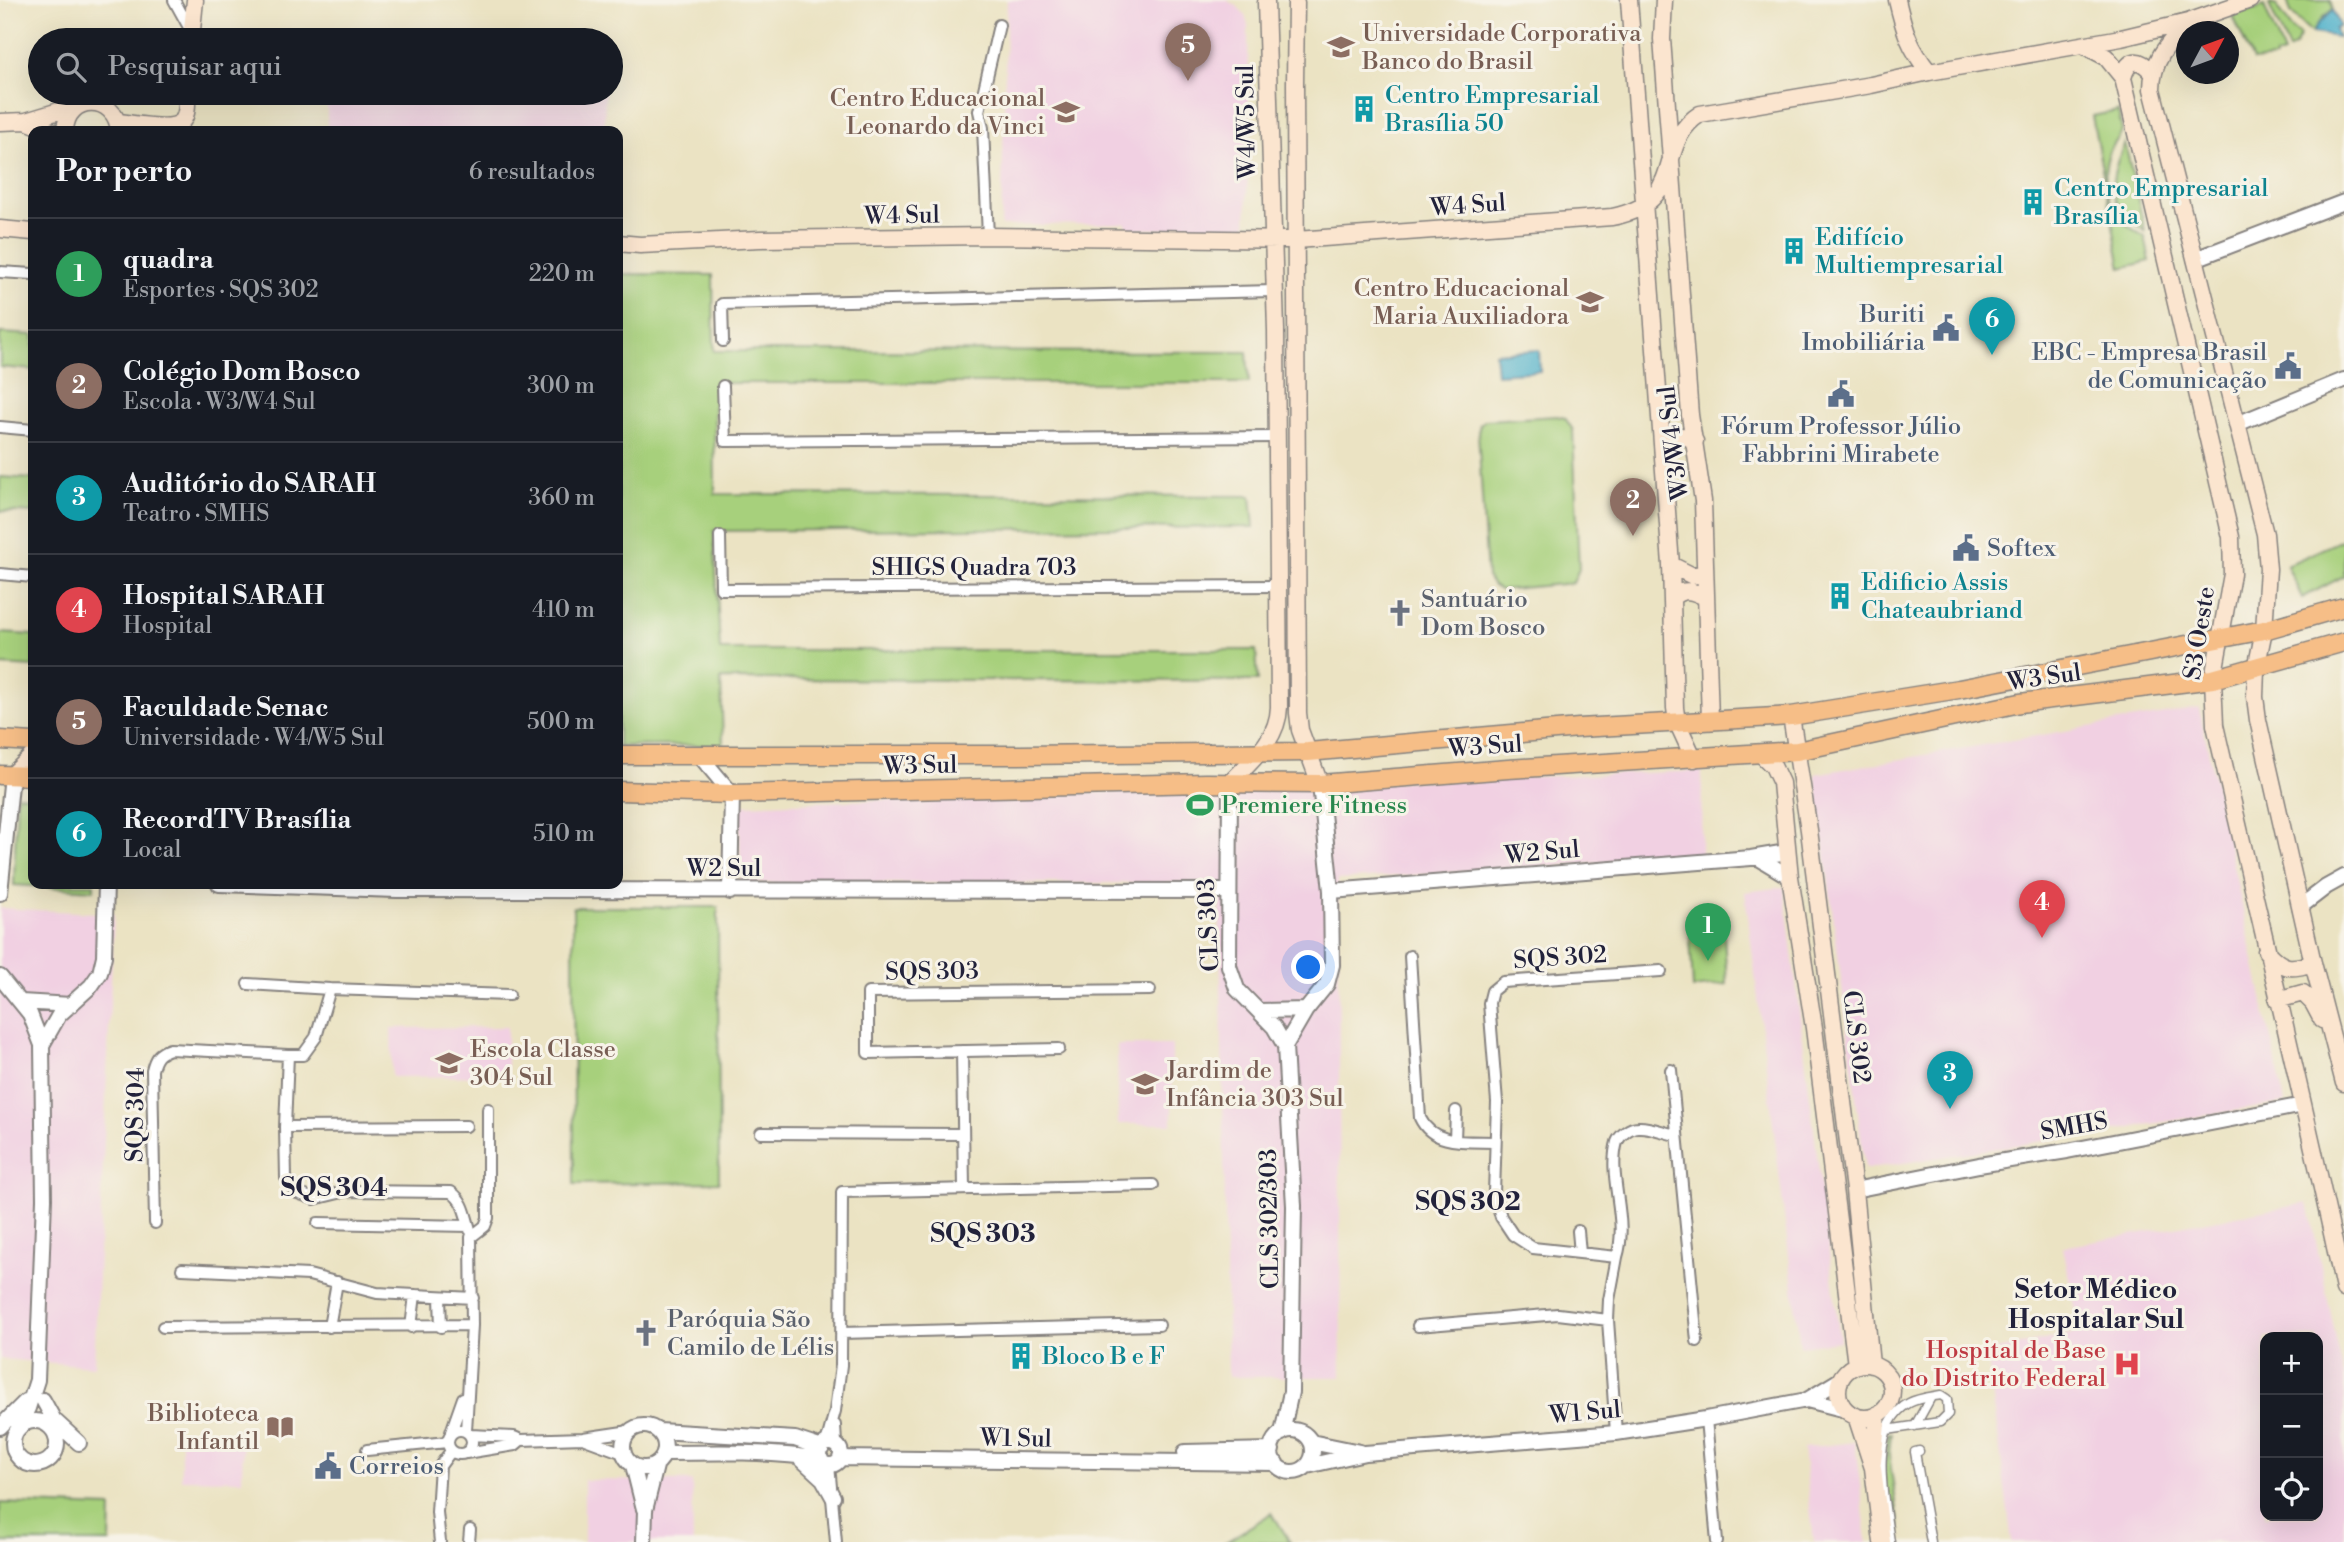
<!DOCTYPE html>
<html lang="pt">
<meta charset="utf-8">
<style>
:root{--surface:#171b24;--page:#242831;--text:#f1f3f6;--muted:#9ea1a6;--line:#363941;--accent:#d690ce}
body{margin:0;font-family:"Libre Bodoni",serif;background:var(--page);color:var(--text)}
.controls{position:absolute;right:21px;bottom:21px;display:grid;overflow:hidden;border-radius:14px;box-shadow:0 7px 28px #0002}
.controls button{width:63px;height:63px;display:grid;place-items:center;padding:0;border:0;border-bottom:2px solid var(--line);background:var(--surface);color:var(--text);font:35px sans-serif}
.compass{position:absolute;left:2176px;top:21px;width:63px;height:63px;border-radius:50%;background:var(--surface);box-shadow:0 7px 28px #0002;rotate:49deg}
.you{position:absolute;left:1309px;top:968px;width:24px;height:24px;margin:-18px;border:5px solid #fff;border-radius:50%;background:#1a73e8;box-shadow:0 0 0 10px #1a73e833}
.badge{display:grid;place-items:center;width:46px;height:46px;border-radius:50%;background:var(--accent);color:#fff;font-size:23px;font-weight:700}
.pin{position:absolute;translate:-50% -58px;filter:drop-shadow(0 2px 4px #0008)}
.pin::after{content:'';position:absolute;top:37px;width:24px;height:21px;background:inherit;clip-path:polygon(0 0,100% 0,50% 100%)}
.list{margin:0;padding:0;list-style:none}
h2{display:flex;justify-content:space-between;align-items:center;height:91px;margin:0;padding:0 28px;font-size:30px}
h2 small{font-size:23px;font-weight:400;color:var(--muted)}
.list li{display:grid;grid-template-columns:46px 1fr auto;gap:21px;align-items:center;box-sizing:border-box;height:112px;padding:0 28px;border-top:2px solid var(--line)}
.list b{display:block;font-size:26px;white-space:nowrap}
.list p{margin:0;font-size:23px;white-space:nowrap;color:var(--muted)}
.list em{font-size:23px;font-style:normal;color:var(--muted)}
.icon{flex:none;width:38px;height:38px;fill:none;stroke:currentColor;stroke-width:2;stroke-linecap:round;stroke-linejoin:round}
.map{position:relative;flex:none;width:2344px;height:1542px;overflow:hidden}
.search{position:absolute;background:var(--surface);box-shadow:0 7px 28px #0002;left:28px;top:28px;width:595px;height:77px;display:flex;align-items:center;gap:18px;box-sizing:border-box;padding:0 24px;border-radius:38px;color:var(--muted);font-size:26px}
.panel{position:absolute;background:var(--surface);box-shadow:0 7px 28px #0002;left:28px;top:126px;width:595px;height:763px;border-radius:14px}
.map>svg:first-child{display:block}
.built{fill:#f1d0e2;fill-rule:evenodd}
.green{fill:#a7d07c;stroke:#64795c;stroke-width:2}
.water{fill:#49afc9;stroke:#366882;stroke-width:2}
.lines{fill:none;stroke-linecap:round;stroke-linejoin:round}
.pedestrian-casing{stroke:#86827f;stroke-width:11}
.minor-casing{stroke:#86827f;stroke-width:14}
.tertiary-casing{stroke:#86827f;stroke-width:18}
.secondary-casing{stroke:#86827f;stroke-width:19}
.primary-casing{stroke:#86827f;stroke-width:21}
.pedestrian{stroke:#fff;stroke-width:8}
.minor{stroke:#fff;stroke-width:10}
.tertiary{stroke:#fff;stroke-width:14}
.secondary{stroke:#fbe5cf;stroke-width:16}
.primary{stroke:#f6be87;stroke-width:18}
.labels{text-anchor:middle;stroke-width:6;stroke-linejoin:round;paint-order:stroke}
.education-label{font-size:24px;fill:#785e54;stroke:#f7f3e8;text-anchor:start}
.culture-label{font-size:24px;fill:#0d838f;stroke:#f7f3e8;text-anchor:start}
.street-label{font-size:24px;fill:#22223b;stroke:#f7f3e8}
.service-label{font-size:24px;fill:#4e5e75;stroke:#f7f3e8;text-anchor:end}
.worship-label{font-size:24px;fill:#5b616d;stroke:#f7f3e8;text-anchor:start}
.leisure-label{font-size:24px;fill:#27864d;stroke:#f7f3e8;text-anchor:start}
.health-label{font-size:24px;fill:#be3a42;stroke:#f7f3e8;text-anchor:end}
.neighbourhood-label{font-size:26px;font-weight:bold;fill:#22223b;stroke:#f7f3e8}
</style>
<div class="map">
<svg width="2344" height="1542" viewBox="0 0 2344 1542">
<rect width="100%" height="100%" fill="#f7f3e8"/>
<filter id="ink" filterUnits="userSpaceOnUse"><feTurbulence type="fractalNoise" baseFrequency=".0143" numOctaves="2"/><feDisplacementMap in="SourceGraphic" scale="14" xChannelSelector="R" yChannelSelector="G"/><feConvolveMatrix kernelMatrix="1 2 1 2 8 2 1 2 1" color-interpolation-filters="sRGB"/></filter>
<filter id="wash" filterUnits="userSpaceOnUse"><feTurbulence type="fractalNoise" baseFrequency=".00686" numOctaves="4" result="noise"/><feDisplacementMap in="SourceGraphic" scale="28" xChannelSelector="R" yChannelSelector="G"/><feGaussianBlur stdDeviation="1.57" result="paint"/><feColorMatrix in="noise" values="0 0 0 0 0 0 0 0 0 0 0 0 0 0 0 0 0 1.4 0 .05"/><feComposite in="paint" operator="in"/></filter>
<g filter="url(#wash)">
<rect width="100%" height="100%" fill="#ebe3c3"/>
<path class="built" d="M1007,0H1226L1237,6L1245,15L1248,26L1249,135L1246,225L1244,229H1127L1126,223L1001,226Z
M327,93H605L604,131H327Z
M2199,708L2285,1103L1865,1169L1815,774Z
M1702,771L1701,856L1338,880L1341,1377H1228L1219,883H741L739,805Z
M1784,887L1840,1341L1800,1346L1745,892Z
M0,908L114,914L94,1366L0,1359Z
M507,1027V1076L392,1077L391,1028Z
M1117,1045H1172V1124H1118Z
M2308,1203L2344,1377V1542H2012L1987,1352L2080,1332L2063,1247ZM2265,1337H2318V1516H2265Z
M181,1439L243,1440L242,1480L181,1479Z
M1855,1442L1867,1542H1814L1803,1448Z
M584,1480L692,1481L693,1542H584Z"/>
<path class="green" d="M2287,0H2330L2333,9L2323,17L2312,33L2291,13Z
M2271,4L2277,6L2292,29L2300,35L2296,45L2289,50L2269,5Z
M2264,6L2284,54L2275,56V59L2253,61L2233,16Z
M2118,111L2122,131C2119,139 2113,144 2110,151C2101,171 2106,204 2122,220C2128,227 2137,232 2145,237L2150,261L2121,268L2092,116Z
M2125,143L2145,231C2107,205 2106,183 2125,143Z
M618,274L713,275L714,351L1247,352L1249,383H714L715,494L1251,496L1254,527L714,531L720,650H1256L1258,681L721,679L723,745L618,746Z
M0,333L33,335V370L0,367Z
M1557,416L1565,418L1573,430L1579,569L1573,583L1500,590L1493,586L1487,577L1478,432L1480,424L1485,420Z
M0,477L33,479V513L0,511Z
M2344,539V576L2302,598L2287,565Z
M0,633L33,635V667L0,665Z
M17,795L33,796V884H94V890L14,885Z
M573,907H718L719,1182L574,1184Z
M1721,934L1724,935L1727,984L1693,988L1690,936Z
M1888,1433H1891L1889,1455L1900,1531L1890,1532L1883,1474Z
M0,1503L111,1507L110,1542H0Z
M1272,1513L1290,1542H1226Z"/>
<path class="water" d="M2333,10L2340,26L2335,29L2338,37L2312,33L2317,25Z
M1539,350L1540,371L1497,374L1495,353Z"/>
</g>
<g filter="url(#ink)">
<g class="lines">
<defs>
<path id="pedestrian" d="M1915,1426L1931,1397
M1887,1430L1940,1422L1948,1414L1947,1399L1941,1395C1930,1397 1918,1398 1909,1403C1866,1426 1885,1504 1890,1542
M1919,1451L1915,1452L1931,1542"/>
<path id="minor" d="M174,0L191,31
M988,236L983,128L979,111L999,25
M0,272L33,274
M723,341L722,304L1274,291
M723,386L725,441L1278,437
M0,427L33,430
M720,536L721,589L1280,586
M0,574L33,577
M1410,956L1420,1118C1433,1146 1468,1141 1495,1142
M248,984L330,989
M1059,1049L868,1053V993L1150,990
M962,1051L964,1189
M288,1055H303L316,1037L330,989L509,995
M1671,1070L1697,1341
M466,1126L285,1127L286,1178L297,1193L314,1199L347,1191L451,1192C463,1200 465,1212 469,1226
M761,1133L963,1134
M1455,1140L1456,1111
M155,1223L152,1070C155,1058 158,1053 170,1049L288,1055L285,1127
M318,1223L469,1226L470,1230
M1578,1231L1580,1253
M1617,1257C1629,1219 1607,1177 1617,1142C1620,1135 1630,1127 1638,1127C1649,1126 1665,1133 1676,1135
M182,1269L309,1275L377,1293L473,1298
M440,1297L441,1327
M1418,1326L1558,1314L1608,1320
M163,1327L472,1325
M329,1327L337,1282
M411,1327L415,1295
M841,1333L1159,1325
M1706,1419L1717,1542
M835,1425L836,1444
M448 1442a12 12 0 1 1 24 0a12 12 0 1 1-24 0Z
M466,1431L472,1325L471,1237L485,1226L488,1218V1109
M451,1432L463,1398
M1616,1433L1608,1320L1609,1300L1617,1257L1533,1248L1513,1235L1501,1217L1494,1193L1497,1102L1489,1003L1492,991L1503,982L1661,971
M470,1435L514,1437L521,1440L583,1438L630,1431
M585,1439L623,1453
M826,1444L835,1411L841,1365L842,1192L1153,1185
M367,1450L447,1442
M466,1453L515,1445L521,1440
M829,1465L836,1542
M440,1542L437,1512L440,1466L451,1451
M469,1542L470,1530"/>
<path id="tertiary" d="M2195,259L2344,202
M2237,424L2344,380
M700,756L732,794L730,892
M1230,783L1229,966L1237,989L1274,1027L1285,1046L1294,1206L1291,1392L1282,1433
M1757,857L1790,877
M219,884L397,890L1228,891
M1331,891L1751,858L1787,852
M0,893L12,775
M2300,907L2326,887L2344,877
M0,977L30,1014L42,1045L44,1199L37,1380L28,1408L18,1428
M21,1002L71,1005
M1259,1011L1306,1010
M42,1045L59,1015L91,986L100,973L104,956L106,884
M1285,1046L1306,1010L1327,984L1332,965L1331,891L1320,784
M1854,1190L1979,1165L2067,1151L2303,1105
M43,1400L54,1420L79,1443
M1807,1400L1846,1410
M13 1443a22 22 0 1 1 44 0a22 22 0 1 1-44 0Z
M623 1447a21 21 0 1 1 42 0a21 21 0 1 1-42 0Z
M0,1427L26,1401
M1271 1451a21 21 0 1 1 42 0a21 21 0 1 1-42 0Z
M659,1431L795,1439L822,1448
M1311,1442L1360,1452
M819 1454a11 11 0 1 1 22 0a11 11 0 1 1-22 0Z
M1185,1452L1272,1450
M665,1453C717,1452 770,1451 821,1459
M798,1456L823,1479L833,1497
M840,1458L1276,1463
M633,1465L644,1509
M1307,1466L1365,1453L1616,1433L1706,1419L1807,1400L1840,1380
M644,1542L645,1510L656,1466"/>
<path id="secondary" d="M1629,0L1671,565L1675,708L1677,722L1694,759
M1664,0L1662,39L1690,415L1703,501L1710,720
M1897,0C1904,30 1909,47 1929,72
M1296,3L1295,83L1298,713L1300,730L1320,784
M2188,22C2169,43 2152,59 2152,89L2265,534L2268,569L2264,630L2256,669L2255,697L2258,720L2313,963L2344,1083
M191,40L195,0
M2083,45L2106,57L2123,78L2231,537L2232,574L2213,679L2215,725C2258,913 2304,1100 2344,1289
M2123,78C2128,58 2139,57 2152,72
M26,121L51,131
M0,122L26,121L79,105
M118,122C133,123 174,133 183,120C188,113 187,101 187,93
M65,131C66,94 116,93 119,131
M0,229L33,232
M618,243L640,245L760,239L988,236L1296,240L1612,217C1689,202 1653,144 1700,114L1871,85L1929,72L2121,38L2188,22L2250,0
M1662,443C1673,434 1683,434 1695,441
M1671,565L1693,576L1705,572
M1672,598C1683,587 1694,591 1706,598
M1791,716L1809,830L1854,1190L1871,1365
M1761,754L1773,766L1781,783L1790,877L1814,1028L1856,1365
M12,775L33,755
M1230,783C1252,760 1278,740 1279,707L1276,330L1266,2
M2266,951C2283,970 2290,970 2313,963
M2277,1000L2303,993L2313,1003L2322,1020
M1838 1391a27 27 0 1 1 54 0a27 27 0 1 1-54 0Z
M1856,1416L1873,1468L1882,1542
M1873,1462L1878,1414"/>
<path id="primary" d="M0,740L33,742
M618,755H1019L1308,752L1579,728L1791,716L1959,689L2264,630L2344,607
M0,775L33,776
M618,791L732,794L1206,783L1320,784L1508,769L1797,751L2020,703L2213,679L2344,642"/>
</defs>
<use href="#pedestrian" class="pedestrian-casing"/>
<use href="#minor" class="minor-casing"/>
<use href="#tertiary" class="tertiary-casing"/>
<use href="#secondary" class="secondary-casing"/>
<use href="#primary" class="primary-casing"/>
<use href="#pedestrian" class="pedestrian"/>
<use href="#minor" class="minor"/>
<use href="#tertiary" class="tertiary"/>
<use href="#secondary" class="secondary"/>
<use href="#primary" class="primary"/>
</g>
</g>
<defs>
<symbol id="university-bare" viewBox="-9 -9 18 18"><path d="M0-5L7-2L0 1L-7-2ZM-4 1L0 2.5L4 1V4Q0 6-4 4Z" fill="#8d6e63" stroke="#f7f3e8" stroke-width="2.5" paint-order="stroke"/></symbol>
<symbol id="building-bare" viewBox="-9 -9 18 18"><path d="M-4-6H4V6H1V3H-1V6H-4ZM-2.5-4.3h1.7v1.8h-1.7ZM.8-4.3h1.7v1.8H.8ZM-2.5-1h1.7V.8h-1.7ZM.8-1h1.7V.8H.8Z" fill="#0f9aa8" stroke="#f7f3e8" stroke-width="2.5" paint-order="stroke"/></symbol>
<symbol id="school-bare" viewBox="-9 -9 18 18"><path d="M0-5L7-2L0 1L-7-2ZM-4 1L0 2.5L4 1V4Q0 6-4 4Z" fill="#8d6e63" stroke="#f7f3e8" stroke-width="2.5" paint-order="stroke"/></symbol>
<symbol id="civic-bare" viewBox="-9 -9 18 18"><path d="M-.6-6.5H3V-4.5H.6V-3L4-1V1h2V6H-6V1h2V-1L-.6-3ZM-1.2 2.5V6h2.4V2.5Z" fill="#5c6f8a" stroke="#f7f3e8" stroke-width="2.5" paint-order="stroke"/></symbol>
<symbol id="church-bare" viewBox="-9 -9 18 18"><path d="M-1.2-6h2.4v3.5h3.3v2.4h-3.3V6h-2.4V-.1h-3.3v-2.4h3.3Z" fill="#6b7280" stroke="#f7f3e8" stroke-width="2.5" paint-order="stroke"/></symbol>
<symbol id="stadium-bare" viewBox="-9 -9 18 18"><path d="M0-5a6.5 5 0 1 0 0 10a6.5 5 0 1 0 0-10ZM-3.5-1.8h7v3.6h-7Z" fill="#2e9e5b" stroke="#f7f3e8" stroke-width="2.5" paint-order="stroke"/></symbol>
<symbol id="hospital-bare" viewBox="-9 -9 18 18"><path d="M-5-5h3v3.5h4V-5h3V5h-3V1.5h-4V5h-3Z" fill="#e0444e" stroke="#f7f3e8" stroke-width="2.5" paint-order="stroke"/></symbol>
<symbol id="library-bare" viewBox="-9 -9 18 18"><path d="M-6-4Q-3-5.5-.7-3.5V5Q-3 3-6 4ZM6-4Q3-5.5 .7-3.5V5Q3 3 6 4Z" fill="#8d6e63" stroke="#f7f3e8" stroke-width="2.5" paint-order="stroke"/></symbol>
</defs>
<g fill-rule="evenodd">
<use href="#university-bare" x="1322" y="28" width="38" height="38"/>
<use href="#building-bare" x="1345" y="90" width="38" height="38"/>
<use href="#school-bare" x="1047" y="93" width="38" height="38"/>
<use href="#building-bare" x="2014" y="183" width="38" height="38"/>
<use href="#building-bare" x="1775" y="232" width="38" height="38"/>
<use href="#school-bare" x="1571" y="283" width="38" height="38"/>
<use href="#civic-bare" x="1927" y="309" width="38" height="38"/>
<use href="#civic-bare" x="2269" y="347" width="38" height="38"/>
<use href="#civic-bare" x="1822" y="375" width="38" height="38"/>
<use href="#civic-bare" x="1947" y="529" width="38" height="38"/>
<use href="#building-bare" x="1821" y="577" width="38" height="38"/>
<use href="#church-bare" x="1381" y="594" width="38" height="38"/>
<use href="#stadium-bare" x="1181" y="786" width="38" height="38"/>
<use href="#school-bare" x="430" y="1044" width="38" height="38"/>
<use href="#school-bare" x="1126" y="1065" width="38" height="38"/>
<use href="#church-bare" x="627" y="1314" width="38" height="38"/>
<use href="#building-bare" x="1002" y="1337" width="38" height="38"/>
<use href="#hospital-bare" x="2108" y="1345" width="38" height="38"/>
<use href="#library-bare" x="261" y="1408" width="38" height="38"/>
<use href="#civic-bare" x="309" y="1447" width="38" height="38"/>
</g>
<g class="labels">
<g class="education-label">
<text x="1362" y="41">Universidade Corporativa<tspan x="1362" dy="28">Banco do Brasil</tspan></text>
<text x="1045" y="106" text-anchor="end">Centro Educacional<tspan x="1045" dy="28">Leonardo da Vinci</tspan></text>
<text x="1569" y="296" text-anchor="end">Centro Educacional<tspan x="1569" dy="28">Maria Auxiliadora</tspan></text>
<text x="470" y="1057">Escola Classe<tspan x="470" dy="28">304 Sul</tspan></text>
<text x="1166" y="1078">Jardim de<tspan x="1166" dy="28">Infância 303 Sul</tspan></text>
<text x="259" y="1421" text-anchor="end">Biblioteca<tspan x="259" dy="28">Infantil</tspan></text>
</g>
<g class="culture-label">
<text x="1385" y="103">Centro Empresarial<tspan x="1385" dy="28">Brasília 50</tspan></text>
<text x="2054" y="196">Centro Empresarial<tspan x="2054" dy="28">Brasília</tspan></text>
<text x="1815" y="245">Edifício<tspan x="1815" dy="28">Multiempresarial</tspan></text>
<text x="1861" y="590">Edificio Assis<tspan x="1861" dy="28">Chateaubriand</tspan></text>
<text x="1042" y="1364">Bloco B e F</text>
</g>
<g class="street-label">
<text transform="translate(1246 122) rotate(-91)" y="8">W4/W5 Sul</text>
<text transform="translate(1468 205) rotate(-4)" y="8">W4 Sul</text>
<text transform="translate(902 215) rotate(-1)" y="8">W4 Sul</text>
<text transform="translate(1673 443) rotate(-97)" y="8">W3/W4 Sul</text>
<text x="974" y="575">SHIGS Quadra 703</text>
<text transform="translate(2199 633) rotate(-81)" y="8">S3 Oeste</text>
<text transform="translate(2044 677) rotate(-8)" y="8">W3 Sul</text>
<text transform="translate(1485 746) rotate(-4)" y="8">W3 Sul</text>
<text transform="translate(920 765) rotate(-1)" y="8">W3 Sul</text>
<text transform="translate(1542 852) rotate(-5)" y="8">W2 Sul</text>
<text x="724" y="876">W2 Sul</text>
<text transform="translate(1208 925) rotate(-93)" y="8">CLS 303</text>
<text transform="translate(1560 957) rotate(-4)" y="8">SQS 302</text>
<text transform="translate(932 971) rotate(-1)" y="8">SQS 303</text>
<text transform="translate(1857 1037) rotate(83)" y="8">CLS 302</text>
<text transform="translate(135 1115) rotate(-89)" y="8">SQS 304</text>
<text transform="translate(2074 1126) rotate(-10)" y="8">SMHS</text>
<text transform="translate(1269 1219) rotate(-91)" y="8">CLS 302/303</text>
<text transform="translate(1585 1412) rotate(-5)" y="8">W1 Sul</text>
<text transform="translate(1016 1438) rotate(1)" y="8">W1 Sul</text>
</g>
<g class="service-label">
<text x="1925" y="322">Buriti<tspan x="1925" dy="28">Imobiliária</tspan></text>
<text x="2267" y="360">EBC - Empresa Brasil<tspan x="2267" dy="28">de Comunicação</tspan></text>
<text x="1841" y="434" text-anchor="middle">Fórum Professor Júlio<tspan x="1841" dy="28">Fabbrini Mirabete</tspan></text>
<text x="1987" y="556" text-anchor="start">Softex</text>
<text x="349" y="1474" text-anchor="start">Correios</text>
</g>
<g class="worship-label">
<text x="1421" y="607">Santuário<tspan x="1421" dy="28">Dom Bosco</tspan></text>
<text x="667" y="1327">Paróquia São<tspan x="667" dy="28">Camilo de Lélis</tspan></text>
</g>
<g class="leisure-label">
<text x="1221" y="813">Premiere Fitness</text>
</g>
<g class="health-label">
<text x="2106" y="1358">Hospital de Base<tspan x="2106" dy="28">do Distrito Federal</tspan></text>
</g>
<g class="neighbourhood-label">
<text x="334" y="1196">SQS 304</text>
<text x="1468" y="1210">SQS 302</text>
<text x="983" y="1242">SQS 303</text>
<text x="2096" y="1298">Setor Médico<tspan x="2096" dy="30">Hospitalar Sul</tspan></text>
</g>
</g>
</svg>
<div class="controls">
<button>+</button>
<button>−</button>
<button><svg class="icon" aria-label="locate" viewBox="0 0 24 24"><circle cx="12" cy="12" r="6"/><path d="M12 2v4M12 18v4M2 12h4M18 12h4"/></svg></button>
</div>
<svg class="compass" viewBox="-18 -18 36 36"><path d="M0-13l5 13h-10z" fill="#e53935"/><path d="M0 13l5-13h-10z" fill="#9ea1a6"/></svg>
<div class="you"></div>
<div class="pin badge" style="left:1708px;top:961px;background:#2e9e5b">1</div>
<div class="pin badge" style="left:1633px;top:536px;background:#8d6e63">2</div>
<div class="pin badge" style="left:1950px;top:1109px;background:#0f9aa8">3</div>
<div class="pin badge" style="left:2042px;top:938px;background:#e0444e">4</div>
<div class="pin badge" style="left:1188px;top:81px;background:#8d6e63">5</div>
<div class="pin badge" style="left:1992px;top:355px;background:#0f9aa8">6</div>
<div class="search"><svg class="icon" aria-label="search" viewBox="0 0 24 24"><circle cx="10" cy="10" r="6"/><path d="M15 15l6 6"/></svg>Pesquisar aqui</div>
<section class="panel">
<h2>Por perto<small>6 resultados</small></h2>
<ul class="list">
<li><span class="badge" style="background:#2e9e5b">1</span><div><b>quadra</b><p>Esportes · SQS 302</p></div><em>220 m</em></li>
<li><span class="badge" style="background:#8d6e63">2</span><div><b>Colégio Dom Bosco</b><p>Escola · W3/W4 Sul</p></div><em>300 m</em></li>
<li><span class="badge" style="background:#0f9aa8">3</span><div><b>Auditório do SARAH</b><p>Teatro · SMHS</p></div><em>360 m</em></li>
<li><span class="badge" style="background:#e0444e">4</span><div><b>Hospital SARAH</b><p>Hospital</p></div><em>410 m</em></li>
<li><span class="badge" style="background:#8d6e63">5</span><div><b>Faculdade Senac</b><p>Universidade · W4/W5 Sul</p></div><em>500 m</em></li>
<li><span class="badge" style="background:#0f9aa8">6</span><div><b>RecordTV Brasília</b><p>Local</p></div><em>510 m</em></li>
</ul>
</section>
</div>
